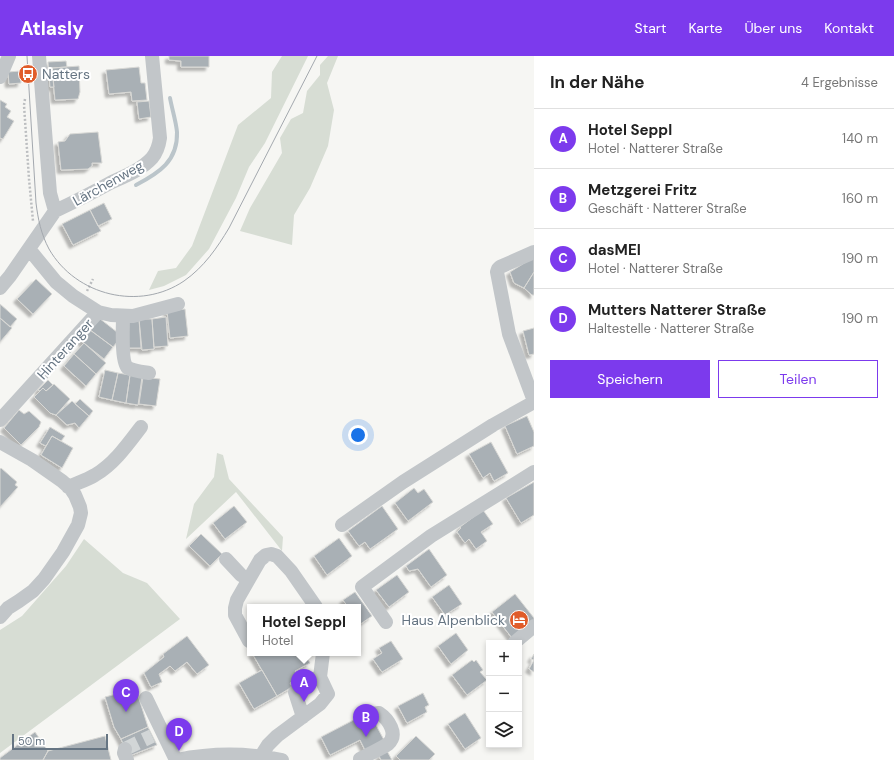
<!DOCTYPE html>
<html lang="de">
<meta charset="utf-8">
<style>
:root{--surface:#fff;--page:#f6f6f6;--text:#222;--muted:#767676;--line:#e0e0e0;--accent:#7c3aed}
body{margin:0;font-family:"DM Sans",sans-serif;background:var(--page);color:var(--text)}
.controls{position:absolute;right:12px;bottom:12px;display:grid;overflow:hidden;border-radius:0px;box-shadow:0 2px 6px #0003}
.controls button{width:36px;height:36px;display:grid;place-items:center;padding:0;border:0;border-bottom:1px solid var(--line);background:var(--surface);color:var(--text);font:20px sans-serif}
.scale{position:absolute;left:12px;bottom:10px;width:96px;box-sizing:border-box;padding-left:4px;border:2px solid #667583;border-top:0;font-size:11px;line-height:14px;white-space:nowrap;color:#667583;-webkit-text-stroke:3px #fff;paint-order:stroke}
.you{position:absolute;left:358px;top:379px;width:14px;height:14px;margin:-10px;border:3px solid #fff;border-radius:50%;background:#1a73e8;box-shadow:0 0 0 6px #1a73e833}
.badge{display:grid;place-items:center;width:26px;height:26px;border-radius:50%;background:var(--accent);color:#fff;font-size:13px;font-weight:700}
.pin{position:absolute;translate:-50% -33px;filter:drop-shadow(0 1px 2px #0008)}
.pin::after{content:'';position:absolute;top:21px;width:14px;height:12px;background:inherit;clip-path:polygon(0 0,100% 0,50% 100%)}
.popup{position:absolute;left:247px;top:548px;width:114px;height:52px;box-sizing:border-box;display:grid;place-content:center;border-radius:0px;background:var(--surface);filter:drop-shadow(0 1px 3px #0005);font-size:13px;white-space:nowrap;color:var(--muted)}
.popup b{font-size:15px;color:var(--text)}
.popup::after{content:'';position:absolute;left:50%;top:100%;margin-left:-8px;border:8px solid transparent;border-top-color:var(--surface)}
.list{margin:0;padding:0;list-style:none}
h2{display:flex;justify-content:space-between;align-items:center;height:52px;margin:0;padding:0 16px;font-size:17px}
h2 small{font-size:13px;font-weight:400;color:var(--muted)}
.list li{display:grid;grid-template-columns:26px 1fr auto;gap:12px;align-items:center;box-sizing:border-box;height:60px;padding:0 16px;border-top:1px solid var(--line)}
.list b{display:block;font-size:15px;white-space:nowrap}
.list p{margin:0;font-size:13px;white-space:nowrap;color:var(--muted)}
.list em{font-size:13px;font-style:normal;color:var(--muted)}
.actions{display:flex;gap:8px;padding:12px 16px}
.actions a{flex:1;padding:9px 0;border:1px solid var(--accent);border-radius:0px;text-align:center;font-size:14px;color:var(--accent)}
.actions .main{background:var(--accent);color:#fff}
.icon{flex:none;width:22px;height:22px;fill:none;stroke:currentColor;stroke-width:2;stroke-linecap:round;stroke-linejoin:round}
.map{position:relative;flex:none;width:534px;height:704px;overflow:hidden}
header{display:flex;align-items:center;gap:24px;box-sizing:border-box;height:56px;padding:0 20px;background:var(--accent);color:#fff}
header strong{font-size:19px}
nav{display:flex;gap:22px;margin-inline-start:auto;font-size:14px}
main{display:flex}
aside{flex:1;background:var(--surface)}
.map>svg:first-child{display:block}
.green{fill:#d7ddd4}
.lines{fill:none;stroke-linecap:round;stroke-linejoin:round}
.stream{stroke:#bbc5ca;stroke-width:4}
.building{fill:#a9b0b5;stroke:#d8d8d5;filter:url(#shadow)}
.minor-tunnel{stroke:#d2d6d7;stroke-width:14;stroke-dasharray:14 7;stroke-linecap:butt}
.path{stroke:#bcbec0;stroke-width:2.5;stroke-dasharray:2 2;stroke-linecap:butt}
.minor{stroke:#c2c6c9;stroke-width:14}
.tram{stroke:#a3a8ae;stroke-width:1}
.labels{text-anchor:middle;stroke-width:4;stroke-linejoin:round;paint-order:stroke}
.poi-label{font-size:14px;fill:#667583;stroke:#fff;text-anchor:start}
.street-label{font-size:14px;fill:#667583;stroke:#fff}
</style>
<header>
<strong>Atlasly</strong>
<nav><a>Start</a><a>Karte</a><a>Über uns</a><a>Kontakt</a></nav>
</header>
<main>
<div class="map">
<svg width="534" height="704" viewBox="0 0 534 704">
<defs>
<filter id="shadow"><feDropShadow dx="-3.5" dy="3.5" stdDeviation="1" flood-color="#0004"/></filter>
</defs>
<rect width="100%" height="100%" fill="#f6f6f3"/>
<path class="green" d="M282,0H308L265,87L249,111L236,142L209,193L186,219L164,230L149,234L158,215L176,212L192,190L238,69L271,42L272,16Z
M328,0H338L327,27L334,54L328,90L310,132L294,159L292,189L240,175L250,152L282,97L280,82L291,63L303,57L307,35L320,19V9Z
M217,397L223,399L229,423L283,481L282,495L236,436L186,483L194,448L214,421Z
M84,483L123,517L147,527L180,563L0,697V574L22,560L66,510Z"/>
<g class="lines">
<path class="stream" d="M136,129C159,117 178,105 177,76C176,65 172,53 170,42"/>
</g>
<path class="building" d="M169,0H209V11H181V5L169,4Z
M66,5L67,11L52,12L54,31H50L48,6Z
M79,10L80,36L78,43L55,44L52,12Z
M139,11L141,27H145L147,44L132,45L131,36L109,38L106,14Z
M20,15L21,27L9,28L8,16Z
M0,44L7,48L5,51L11,55L7,61L14,65L3,83L0,82Z
M149,45L151,61L139,63L137,46Z
M98,76L102,107H92V110L88,113L61,114L58,86L65,85L70,78Z
M104,147L112,163L98,170L90,154Z
M90,154L101,175L73,189L62,168Z
M534,201V216L524,232L514,227L510,216Z
M534,216V239H532L524,232Z
M36,223L52,238L33,258L17,243Z
M0,248L17,263L10,271L0,262Z
M185,253L188,280L170,282L167,255Z
M166,261L168,290L154,291L152,263Z
M0,262L12,272L0,286Z
M99,262L122,280L113,291L90,274Z
M139,263L141,292H128L127,264Z
M139,263H152L154,293L142,294Z
M534,272V298L529,299L523,275Z
M89,273L113,291L104,303L80,284Z
M84,287L106,307L96,318L74,298Z
M74,298L96,318L86,330L64,310Z
M105,314L118,317L112,344L99,341Z
M118,317L130,319L126,347L112,344Z
M130,319L142,321L138,349L126,347Z
M143,321L160,323L156,350L139,348Z
M48,324L53,329L46,335L43,332L40,335L38,334Z
M54,328L70,343L56,359L50,357L34,341L43,332L46,335Z
M80,343L93,355L89,360L75,348Z
M72,345L89,360L79,372L75,367L67,369L56,359Z
M19,354L24,358L29,355L41,366L39,371L21,389L4,372Z
M527,360L534,376V390L517,398L505,370Z
M50,371L65,380L61,385L52,380L46,390L40,387Z
M52,380L73,392L62,412L41,399Z
M491,386L508,417L494,425L490,417L483,422L469,398Z
M1,412L17,426L15,429L18,431L0,451V413Z
M534,426V459L521,467L506,442Z
M414,432L418,437L424,433L433,446L408,465L395,447Z
M234,450L247,466L225,483L213,467Z
M382,450L398,473L370,493L365,486L359,490L348,475Z
M483,454L493,468L481,476L487,485L476,493L469,483L465,487L457,476L461,472L460,471Z
M201,478L222,498L210,510L189,490Z
M339,482L352,500L327,519L314,500Z
M429,493L447,519L431,531L418,513L409,515L406,510Z
M397,519L409,536L389,551L376,534Z
M449,529L462,548L445,559L432,541Z
M355,536L372,560L359,569L358,567V551H348L343,544Z
M515,538L534,562V565L512,582L492,556Z
M456,577L468,594L451,608L438,590Z
M187,580L209,609L197,618L187,606L175,615L170,610L159,618L162,626L151,631L144,617L164,601L163,598Z
M391,585L403,603L382,616L373,603L382,597L379,592Z
M252,597H304L310,607L295,615L299,622L290,627L292,631L277,640Z
M534,598V616L529,613L534,604L531,603Z
M472,604L474,606L476,604L483,614L480,616L487,624L467,639L452,619Z
M262,614L277,640L254,653L239,627Z
M136,633L148,671L121,683L114,671L105,641Z
M423,637L429,649L425,651L427,656L407,667L398,650Z
M369,656L384,684L365,694L360,684L330,699L321,681Z
M465,657L481,682L465,693L448,668Z
M148,671L157,689L129,700L121,683Z
M35,676L48,695L43,704H0V702Z
M105,680L111,704H43L48,695Z
M416,680L435,698L429,704H400L396,700Z
M387,695L392,704H381L379,700Z"/>
<g class="lines">
<path class="minor-tunnel" d="M125,693L152,680"/>
<path class="path" d="M25,43L24,49L29,123L33,165
M87,235L93,223"/>
<path class="minor" d="M0,21L9,0
M55,155C74,146 92,137 110,127C125,120 141,114 152,102C157,96 159,89 160,82L152,0
M534,196L500,211L498,213L497,216L509,278L534,345
M0,232L10,220L55,155L50,137L39,0
M98,256L111,259L133,260L178,248
M123,260C123,270 121,307 128,312C134,315 143,316 149,317
M0,364L98,256L73,240L56,226L29,193
M0,386L32,404L62,425L71,433L75,439L80,451L81,457L78,469L63,496L44,523L33,535L19,545L8,552L0,561
M68,431C77,427 87,424 95,419C114,408 128,388 141,371
M342,469L403,426L493,369L534,346
M226,503L241,519L249,523
M386,566L362,531L431,480L534,416
M249,585L235,559V552L237,544L249,523L260,504L266,499L271,498L277,500L291,515L316,551
M514,587L534,570
M146,642L176,704
M303,661L295,636L304,626L320,621
M125,693L124,697L127,704
M261,700L268,689L277,680L320,648L328,638L320,621L323,597
M177,704C211,697 248,697 282,704
M360,704V703C368,698 381,693 388,688C399,678 388,663 379,657L373,658"/>
<path class="tram" d="M27,0L36,147C38,163 41,178 49,193C76,240 140,255 184,225C204,211 217,192 229,172L317,0"/>
</g>
<defs>
<symbol id="bus-disc" viewBox="-11 -11 22 22"><circle r="9.5" fill="#e05c2a" stroke="#fff"/><path d="M-5-6H5V4H4V6H2V4H-2V6H-4V4H-5ZM-3.5-4V0h7V-4ZM-3.5 1.2v1.5H-2V1.2ZM2 1.2v1.5H3.5V1.2Z" fill="#fff"/></symbol>
<symbol id="hotel-disc" viewBox="-11 -11 22 22"><circle r="9.5" fill="#e05c2a" stroke="#fff"/><path d="M-6-4.5h1.5V1H6V5H4.5V3h-9V5H-6ZM-4 0a1.8 1.8 0 1 1 3.6 0ZM.5 0V-2.5h3Q6-2.5 6 0Z" fill="#fff"/></symbol>
</defs>
<g fill-rule="evenodd">
<use href="#bus-disc" x="17" y="7" width="22" height="22"/>
<use href="#hotel-disc" x="508" y="553" width="22" height="22"/>
</g>
<g class="labels">
<g class="poi-label">
<text x="42" y="23">Natters</text>
<text x="505" y="569" text-anchor="end">Haus Alpenblick</text>
</g>
<g class="street-label">
<text transform="translate(108 127) rotate(-29)" y="5">Lärchenweg</text>
<text transform="translate(65 293) rotate(-48)" y="5">Hinteranger</text>
</g>
</g>
</svg>
<div class="controls">
<button>+</button>
<button>−</button>
<button><svg class="icon" aria-label="layers" viewBox="0 0 24 24"><path d="M12 4l9 5-9 5-9-5zM3 14l9 5 9-5"/></svg></button>
</div>
<div class="scale">50 m</div>
<div class="you"></div>
<div class="pin badge" style="left:304px;top:646px">A</div>
<div class="popup"><b>Hotel Seppl</b>Hotel</div>
<div class="pin badge" style="left:366px;top:681px">B</div>
<div class="pin badge" style="left:126px;top:656px">C</div>
<div class="pin badge" style="left:179px;top:695px">D</div>
</div>
<aside>
<h2>In der Nähe<small>4 Ergebnisse</small></h2>
<ul class="list">
<li><span class="badge">A</span><div><b>Hotel Seppl</b><p>Hotel · Natterer Straße</p></div><em>140 m</em></li>
<li><span class="badge">B</span><div><b>Metzgerei Fritz</b><p>Geschäft · Natterer Straße</p></div><em>160 m</em></li>
<li><span class="badge">C</span><div><b>dasMEI</b><p>Hotel · Natterer Straße</p></div><em>190 m</em></li>
<li><span class="badge">D</span><div><b>Mutters Natterer Straße</b><p>Haltestelle · Natterer Straße</p></div><em>190 m</em></li>
</ul>
<div class="actions"><a class="main">Speichern</a><a>Teilen</a></div>
</aside>
</main>
